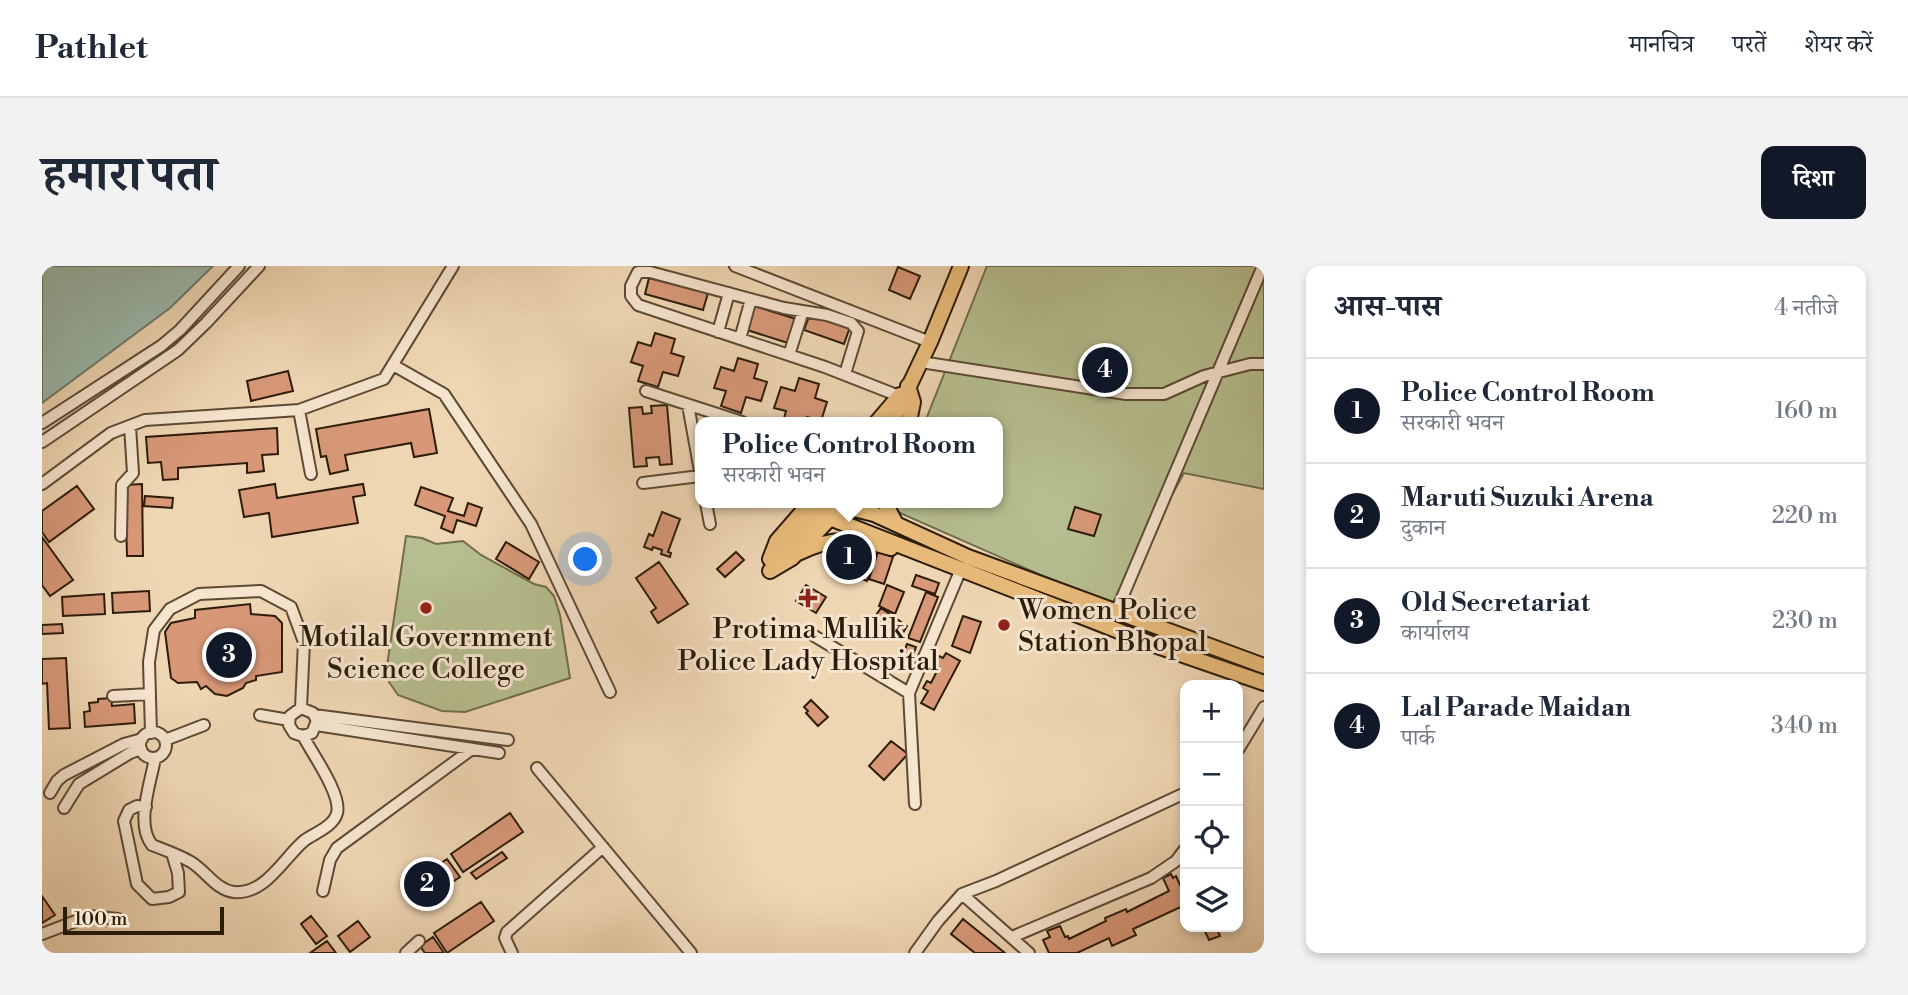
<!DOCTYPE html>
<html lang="hi">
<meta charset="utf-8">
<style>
:root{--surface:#fff;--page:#f2f2f3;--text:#1f2937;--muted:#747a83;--line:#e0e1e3;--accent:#111827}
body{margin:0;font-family:"Libre Bodoni","Noto Serif Devanagari",serif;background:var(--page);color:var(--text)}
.controls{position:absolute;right:21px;bottom:21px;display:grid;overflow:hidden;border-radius:14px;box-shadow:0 4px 10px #0003}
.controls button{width:63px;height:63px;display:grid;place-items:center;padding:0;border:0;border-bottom:2px solid var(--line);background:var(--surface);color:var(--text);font:35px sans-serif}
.scale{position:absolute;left:21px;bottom:18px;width:161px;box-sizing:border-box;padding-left:7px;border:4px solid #2c1c0a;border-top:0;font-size:19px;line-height:24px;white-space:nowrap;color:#2c1c0a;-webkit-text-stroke:5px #f5e4ce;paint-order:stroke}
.you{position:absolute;left:544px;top:294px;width:24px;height:24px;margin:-18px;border:5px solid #fff;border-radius:50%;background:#1a73e8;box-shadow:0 0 0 10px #1a73e833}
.badge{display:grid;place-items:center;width:46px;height:46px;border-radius:50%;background:var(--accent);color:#fff;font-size:23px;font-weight:700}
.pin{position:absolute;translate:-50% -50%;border:4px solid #fff;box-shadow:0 2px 7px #0006}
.popup{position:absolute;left:653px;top:151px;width:308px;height:91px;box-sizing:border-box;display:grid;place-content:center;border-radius:14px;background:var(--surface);filter:drop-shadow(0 2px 5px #0005);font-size:23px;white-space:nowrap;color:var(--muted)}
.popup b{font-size:26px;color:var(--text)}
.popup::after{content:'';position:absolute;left:50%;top:100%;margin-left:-14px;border:14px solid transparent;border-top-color:var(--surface)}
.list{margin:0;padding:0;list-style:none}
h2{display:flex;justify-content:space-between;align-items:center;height:91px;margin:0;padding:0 28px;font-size:30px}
h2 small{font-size:23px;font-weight:400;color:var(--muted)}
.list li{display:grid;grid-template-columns:46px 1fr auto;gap:21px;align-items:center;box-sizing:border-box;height:105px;padding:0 28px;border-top:2px solid var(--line)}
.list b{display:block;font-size:26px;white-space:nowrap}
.list p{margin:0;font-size:23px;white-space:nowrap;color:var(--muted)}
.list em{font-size:23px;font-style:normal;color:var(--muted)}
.icon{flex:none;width:38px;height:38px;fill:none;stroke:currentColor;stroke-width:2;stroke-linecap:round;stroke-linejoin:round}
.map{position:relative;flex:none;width:1222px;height:687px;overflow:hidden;border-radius:14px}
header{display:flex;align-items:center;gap:42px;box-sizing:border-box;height:98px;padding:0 35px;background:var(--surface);border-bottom:2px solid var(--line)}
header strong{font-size:33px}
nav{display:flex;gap:38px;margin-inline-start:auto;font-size:24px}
.intro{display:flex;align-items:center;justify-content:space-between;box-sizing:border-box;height:168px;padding:0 42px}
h1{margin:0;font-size:49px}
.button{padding:18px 32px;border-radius:14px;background:var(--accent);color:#fff;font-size:24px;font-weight:700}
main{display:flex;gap:42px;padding:0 42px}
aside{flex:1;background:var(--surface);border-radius:14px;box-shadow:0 4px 10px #0003}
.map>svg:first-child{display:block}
.green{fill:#b6be8f;stroke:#716d4c;stroke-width:2}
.water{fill:#9ab9ac;stroke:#6e7a6b;stroke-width:2}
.building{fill:#d89878;stroke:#2c1c0a;stroke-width:2}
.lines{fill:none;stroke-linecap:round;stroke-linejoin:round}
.minor-casing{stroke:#5d4a34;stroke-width:14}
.major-casing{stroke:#2c1c0a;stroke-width:18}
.minor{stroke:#f5e4ce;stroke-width:10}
.major{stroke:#e8bb7a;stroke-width:14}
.poi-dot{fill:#8f2418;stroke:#f5e4ce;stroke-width:2.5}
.labels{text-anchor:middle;stroke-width:6;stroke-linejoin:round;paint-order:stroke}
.poi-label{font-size:28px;fill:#2c1c0a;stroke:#f5e4ce}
</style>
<header>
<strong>Pathlet</strong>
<nav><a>मानचित्र</a><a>परतें</a><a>शेयर करें</a></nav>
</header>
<div class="intro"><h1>हमारा पता</h1><a class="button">दिशा</a></div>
<main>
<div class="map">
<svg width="1222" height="687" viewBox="0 0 1222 687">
<rect width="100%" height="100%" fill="#efd6b3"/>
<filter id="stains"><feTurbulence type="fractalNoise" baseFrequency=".00286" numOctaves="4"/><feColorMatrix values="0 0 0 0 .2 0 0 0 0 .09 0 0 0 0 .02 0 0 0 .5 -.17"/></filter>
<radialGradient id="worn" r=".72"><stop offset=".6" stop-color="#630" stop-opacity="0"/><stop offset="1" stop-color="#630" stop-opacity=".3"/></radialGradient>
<path class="green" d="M945,0H1222V223L1142,207L1069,340L849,243L851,237H956V156H883Z
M364,270L380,272L394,278L421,275L439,289L492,318L504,321L512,330L518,349L528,412L423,446L400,445L356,429L347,416L345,400Z"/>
<path class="water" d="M0,0H171L128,42L0,137Z"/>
<path class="building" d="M856,1L878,10L868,33L847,24Z
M607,12L666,27L661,44L603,28Z
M709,39L754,53L746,77L702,63Z
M768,48L808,61L802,78L762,64Z
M613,67L633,73L629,87L642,91L636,110L621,106L616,121L596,115L601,100L589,96L596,76L609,80Z
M696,92L716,98L712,112L725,116L719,135L704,131L699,147L679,140L684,125L672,122L679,101L692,105Z
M246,105L251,125L209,135L205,115Z
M757,112L777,118L773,132L785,136L779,155L765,151L763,156H741L744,145L732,142L739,121L753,125Z
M625,139L630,198L618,199L617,191L604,192L605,200L592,201L587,142L600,141L601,148L610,147L609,140Z
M387,143L395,187L372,191L369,177L303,189L306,204L288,208L284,190L279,191L274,163Z
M235,162L236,188L220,189L222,205L205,207V197L136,202V213L121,214L119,196L106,197L104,171Z
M100,218L101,290H85L83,219Z
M233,218L235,232L321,218L323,229L311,231L316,257L230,271L227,247L202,251L197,224Z
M35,220L52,243L7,276L0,266V245Z
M379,221L411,232L406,245L422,250L426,237L440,242L434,260L415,254L411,267L399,262L403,250L373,239Z
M103,230L131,232L130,242L102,240Z
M1033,241L1059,249L1052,270L1026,263Z
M620,246L638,253L626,286L629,287L628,291L619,288L620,284L611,281L610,284L602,281L607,268L611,270Z
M0,271L31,314L8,330L0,319Z
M464,276L497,296L487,313L454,293Z
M817,280L835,287L825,315L807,308Z
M694,286L702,294L683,311L675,303Z
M836,286L851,291L842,318L827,313Z
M617,296L646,338L616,357L609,346L614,342L594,312Z
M874,309L897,317L893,328L870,320Z
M764,319L784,331L774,347L754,335Z
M845,319L862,326L853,348L837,340Z
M107,325L108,345L71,347L70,327Z
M884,326L896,331L878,376L866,372Z
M62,328L63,348L21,350L20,331Z
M208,338L209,348L233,350L240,357V406L214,410V414L204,417L201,422L185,430L173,428L164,420L159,423L155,416L136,417L129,412L123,366L129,357L153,352V344Z
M839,342L865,360L859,370L832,352Z
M921,350L939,356L928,387L910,380Z
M20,358L21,367L0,368V359Z
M865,378L874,381L865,405L856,401Z
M904,387L918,395L892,444L879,437L886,425L881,422L885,415L889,417L897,401L893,399L897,390L901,392Z
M24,392L28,462L7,463L5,417L0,418V393Z
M69,432L70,440L92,438L93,457L43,461L42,446L48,445L47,437L56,436V433Z
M769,434L786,451L776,460L764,447L766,445L762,441Z
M849,475L866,488L842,514L827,500Z
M468,547L481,566L421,606L409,588Z
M460,586L465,592L434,613L429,607Z
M405,593L418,611L375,639L363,621Z
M1129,608L1131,612L1134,610L1143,630V639L1091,663L1094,669L1070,680L1067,672L1035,687H1007L1001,674L1008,671L1005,665L1018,660L1023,671L1026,670L1027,673L1064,655L1063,652L1084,643L1085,646L1127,625L1121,612Z
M0,630L13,649L0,657Z
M439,636L452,655L405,687L392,667Z
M269,650L285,670L274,678L259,658Z
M921,653L963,687H933L909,668Z
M316,655L328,671L308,686L296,670Z
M1161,661H1174L1178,670L1167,674Z
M391,671L402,687H383L378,680Z
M285,675L294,687H268Z"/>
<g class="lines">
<defs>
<path id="minor" d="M693,0L888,76
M676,66L687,27
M698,73L709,33
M747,89L761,45
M879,96L1084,128H1122L1162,110L1208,98H1222
M351,99L402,128L489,258L568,426
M803,108L816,65L809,57L785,49L742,42L608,6H596L589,20V30L596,39L783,101L857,130
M604,125L700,156
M646,139L658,205
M257,144L269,208
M0,157L119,80L138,64L197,0
M0,176L136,84L164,57L217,0
M601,217L658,210
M0,218L69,167L103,154L257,144L342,113L411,0
M664,237L668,258
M79,270L80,219L91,207L88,160
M1074,346L1221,0
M769,368L867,427
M71,430L108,428
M218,449L247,454
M272,449L466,474
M274,459L457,487
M98 479a13 13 0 1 1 26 0a13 13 0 1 1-26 0Z
M109,467L107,396L112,364L128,343L157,328L219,325L249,341L262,376L259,442
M123,474L162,459
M1196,484L1222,441
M113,492C109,516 93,558 110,579C123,584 137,589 149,596C164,605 174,624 192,626C224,629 242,591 263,574C273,567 292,560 295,547C300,529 270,487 261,470L252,467L247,459L248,450L259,442L271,447L275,455L270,467L261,470
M495,502L649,687
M8,527L15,515L22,509L82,478L100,473
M873,538L867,427L919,303
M104,541L95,540L87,544L82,555L95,618L110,633L127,631L137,626L136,607L130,587
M22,542L37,518L88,487L99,483
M281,625L288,594L295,582L430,483
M920,628L987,687
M0,668L47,650L76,653
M970,671L1109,612L1134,595L1143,583
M364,687L377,675
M470,687L463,672L465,666L561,581
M873,687L896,655L920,628L954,615L1143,527"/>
<path id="major" d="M866,120L871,136L867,156
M835,156L858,129
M850,156L888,76L919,0
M788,237L832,248L926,291L1222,400
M843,237L854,258
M775,247L1115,380L1222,417
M756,287C790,271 813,271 849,282
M728,293L735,275L768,237
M729,304L741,283L780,242
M728,305L750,292L794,246"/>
</defs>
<use href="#minor" class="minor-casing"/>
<use href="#major" class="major-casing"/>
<use href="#minor" class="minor"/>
<use href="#major" class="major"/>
</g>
<g class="poi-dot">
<path d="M762.5 321.5h7v7h7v7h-7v7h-7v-7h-7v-7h7z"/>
<circle cx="384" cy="342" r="7"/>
<circle cx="962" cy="359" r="7"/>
</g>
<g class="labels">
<g class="poi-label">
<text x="976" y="353" text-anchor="start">Women Police<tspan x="976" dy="32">Station Bhopal</tspan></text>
<text x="766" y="372">Protima Mullik<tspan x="766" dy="32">Police Lady Hospital</tspan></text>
<text x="384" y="380">Motilal Government<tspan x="384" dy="32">Science College</tspan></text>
</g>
</g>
<rect width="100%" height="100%" filter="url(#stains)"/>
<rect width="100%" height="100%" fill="url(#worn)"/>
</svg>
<div class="controls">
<button>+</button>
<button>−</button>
<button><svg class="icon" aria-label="locate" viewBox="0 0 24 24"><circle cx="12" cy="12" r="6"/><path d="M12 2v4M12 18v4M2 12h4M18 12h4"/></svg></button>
<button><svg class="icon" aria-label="layers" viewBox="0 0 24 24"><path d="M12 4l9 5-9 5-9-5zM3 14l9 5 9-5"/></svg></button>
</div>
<div class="scale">100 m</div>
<div class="you"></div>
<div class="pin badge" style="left:807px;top:291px">1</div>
<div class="popup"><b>Police Control Room</b>सरकारी भवन</div>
<div class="pin badge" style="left:385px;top:618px">2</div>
<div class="pin badge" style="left:187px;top:389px">3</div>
<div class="pin badge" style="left:1063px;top:104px">4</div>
</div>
<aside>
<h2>आस-पास<small>4 नतीजे</small></h2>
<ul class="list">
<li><span class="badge">1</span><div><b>Police Control Room</b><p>सरकारी भवन</p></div><em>160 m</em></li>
<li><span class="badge">2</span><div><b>Maruti Suzuki Arena</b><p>दुकान</p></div><em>220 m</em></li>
<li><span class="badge">3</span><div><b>Old Secretariat</b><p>कार्यालय</p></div><em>230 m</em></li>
<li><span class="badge">4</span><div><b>Lal Parade Maidan</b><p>पार्क</p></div><em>340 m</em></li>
</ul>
</aside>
</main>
